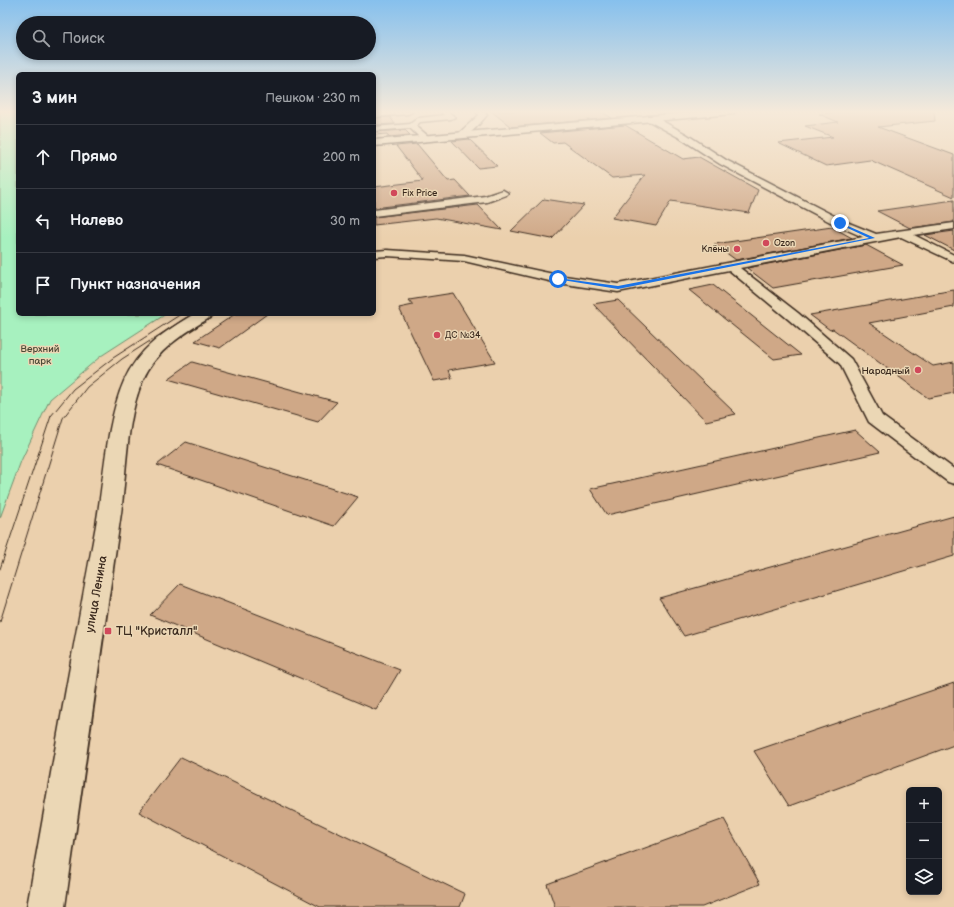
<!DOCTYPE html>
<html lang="ru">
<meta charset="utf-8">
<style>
:root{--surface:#171b24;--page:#242831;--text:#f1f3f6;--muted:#9ea1a6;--line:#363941}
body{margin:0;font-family:"Balsamiq Sans",sans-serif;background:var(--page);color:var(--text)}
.controls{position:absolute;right:12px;bottom:12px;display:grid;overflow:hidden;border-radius:6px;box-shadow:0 2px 6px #0003}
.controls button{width:36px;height:36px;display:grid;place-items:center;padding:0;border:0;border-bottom:1px solid var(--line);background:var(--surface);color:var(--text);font:20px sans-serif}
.stop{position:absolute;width:12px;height:12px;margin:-9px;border:3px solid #1a73e8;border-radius:50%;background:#fff}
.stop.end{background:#1a73e8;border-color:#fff;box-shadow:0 1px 4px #0008}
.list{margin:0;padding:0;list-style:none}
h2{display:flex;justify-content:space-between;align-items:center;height:52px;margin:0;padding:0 16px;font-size:17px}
h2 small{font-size:13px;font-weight:400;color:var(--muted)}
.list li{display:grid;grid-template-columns:26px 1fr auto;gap:12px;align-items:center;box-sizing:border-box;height:64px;padding:0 16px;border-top:1px solid var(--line)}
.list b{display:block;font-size:15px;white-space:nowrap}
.list em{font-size:13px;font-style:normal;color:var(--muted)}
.icon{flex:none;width:22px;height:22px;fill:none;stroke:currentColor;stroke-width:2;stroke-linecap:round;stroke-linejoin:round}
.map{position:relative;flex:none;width:954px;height:907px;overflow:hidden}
.search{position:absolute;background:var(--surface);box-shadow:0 2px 6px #0003;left:16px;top:16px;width:360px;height:44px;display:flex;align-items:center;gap:10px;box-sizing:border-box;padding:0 14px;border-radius:22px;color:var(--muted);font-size:15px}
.panel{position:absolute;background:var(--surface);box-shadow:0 2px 6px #0003;left:16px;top:72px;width:360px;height:244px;border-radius:6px}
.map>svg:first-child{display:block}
.green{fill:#a7f1bf;stroke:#718e6e}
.building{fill:#cfa887;stroke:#3b2a1e}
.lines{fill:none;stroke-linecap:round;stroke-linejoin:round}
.minor-casing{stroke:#3b2a1e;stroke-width:3}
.tertiary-casing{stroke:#3b2a1e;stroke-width:3}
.minor{fill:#ebd7b5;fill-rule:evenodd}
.tertiary{fill:#ebd7b5;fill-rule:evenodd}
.tram{stroke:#3b2a1e;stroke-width:1}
.route{fill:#1a73e8}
.poi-dot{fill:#d1495b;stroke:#ebd7b5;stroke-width:1.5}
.labels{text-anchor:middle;stroke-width:3;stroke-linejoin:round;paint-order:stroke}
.far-poi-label{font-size:9px;fill:#3b2a1e;stroke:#ebd7b5;text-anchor:start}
.park-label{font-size:10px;fill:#4b4836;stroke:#ebd7b5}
.poi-label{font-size:10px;fill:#3b2a1e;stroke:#ebd7b5;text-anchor:end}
.near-street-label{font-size:12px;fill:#3b2a1e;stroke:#ebd7b5}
.near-poi-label{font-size:12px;fill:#3b2a1e;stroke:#ebd7b5;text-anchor:start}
</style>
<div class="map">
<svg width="954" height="907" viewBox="0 0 954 907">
<rect width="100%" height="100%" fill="#ebd0ad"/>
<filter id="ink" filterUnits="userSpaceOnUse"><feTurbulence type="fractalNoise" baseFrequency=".025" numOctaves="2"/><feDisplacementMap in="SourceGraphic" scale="8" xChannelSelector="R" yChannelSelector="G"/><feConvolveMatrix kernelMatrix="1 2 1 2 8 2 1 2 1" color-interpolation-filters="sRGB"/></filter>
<g filter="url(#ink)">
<path class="green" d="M0,111H18V314H166L101,356L50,399L21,461L0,518Z"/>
<path class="building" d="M491,111H600L612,118L511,127Z
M856,111H934L935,121L878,127L954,155V197L870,160L826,166L778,143L833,137L805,126L838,122L819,114Z
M390,117L395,124L374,125V118Z
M625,125L683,159L699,157L758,190L749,213L671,201L656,226L612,218L645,175L612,178L563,142L553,143L540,133Z
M405,130L410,135L389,137L387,134L374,135V132Z
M469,139L497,166L478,168L452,141Z
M417,144L448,181L455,180L470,196L374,208V187L423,181L396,146Z
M544,199L584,205L552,239L511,231Z
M954,200V222L910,228L877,211Z
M478,205L502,230L436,218L374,225V217Z
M832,227L852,238L736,260L714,244Z
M954,231V250L925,235Z
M866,245L903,265L773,288L747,268Z
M713,285L801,355L774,359L689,290Z
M954,290V307L869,323L933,366L954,362V393L928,398L833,329L830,330L810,315Z
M453,293L495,362L449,370L452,378L434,381L399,308L413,305L409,300Z
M618,300L736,414L706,421L593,304Z
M235,314H267L220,348L195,341Z
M192,362L337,402L318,422L168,379Z
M855,430L880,452L607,515L590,489Z
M186,442L358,497L334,526L157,465Z
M954,516V556L684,636L659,598Z
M180,584L400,670L376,710L150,615Z
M954,683V745L789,806L754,751Z
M181,757L465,894L460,907H320L139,812Z
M724,819L760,884L702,907H555L547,884Z"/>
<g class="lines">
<defs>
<path id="minor" d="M399,111H411L412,112L408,114L374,117V113Z
M440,111H447L455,117L451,119L420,122L416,126L428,136V140H422L410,128L374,131V127L410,124L418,118L444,115Z
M476,111H483L487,115C481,122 469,138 459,137V133L479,115Z
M647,116H653L686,134L726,160L844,221L876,234L954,223V229L914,235L954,255V262L901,237L740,268L798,313L851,359L882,416L954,469V484L948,482L869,422L840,364L788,319L729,270L618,292L558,283L464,261L387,256L374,257V251L387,250L464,255L558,275L618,284L863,237L836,225L720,164L680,138L647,120Z
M503,190L508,193L506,195L487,202L374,216V210L485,196Z"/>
<path id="tertiary" d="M707,111H736L732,114L374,146V140Z
M194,314H213L211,317C183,334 156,350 143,380C125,420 127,477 120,520C101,649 83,778 65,907H27C50,780 72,652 96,525C104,480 106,422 124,381C138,349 165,331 194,314Z"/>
</defs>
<use href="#minor" class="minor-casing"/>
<use href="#tertiary" class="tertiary-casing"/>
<use href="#minor" class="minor"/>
<use href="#tertiary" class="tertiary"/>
<path class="tram" d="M0,569L51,416L73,389L113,358L181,314
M0,622L63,418L87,387L122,359L192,314"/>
</g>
</g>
<linearGradient id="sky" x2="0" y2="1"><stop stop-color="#86c0ed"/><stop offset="0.47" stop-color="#f6eada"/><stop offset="1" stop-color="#f6eada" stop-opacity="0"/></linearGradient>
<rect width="954" height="238" fill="url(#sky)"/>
<path class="route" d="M839,222L875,238L618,289L556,279L558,278L618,286L869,238L839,224Z"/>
<g class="poi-dot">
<circle cx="394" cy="193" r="4"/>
<circle cx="766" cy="243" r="4"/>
<circle cx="737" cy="249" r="4"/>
<circle cx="437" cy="335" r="4"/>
<circle cx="918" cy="370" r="4"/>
<rect x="104" y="627" width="8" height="8" rx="2"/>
</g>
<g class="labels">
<g class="far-poi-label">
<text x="402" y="196">Fix Price</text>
<text x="774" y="246">Ozon</text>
<text x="729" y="252" text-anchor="end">Клёны</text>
<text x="445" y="338">ДС №34</text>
</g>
<g class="park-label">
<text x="40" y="352">Верхний<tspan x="40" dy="12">парк</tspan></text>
</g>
<g class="poi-label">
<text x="910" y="374">Народный</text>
</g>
<g class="near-street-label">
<text transform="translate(96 594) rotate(-80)" y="4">улица Ленина</text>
</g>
<g class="near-poi-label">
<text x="116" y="635">ТЦ "Кристалл"</text>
</g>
</g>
</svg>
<div class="controls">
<button>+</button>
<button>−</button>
<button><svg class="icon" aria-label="layers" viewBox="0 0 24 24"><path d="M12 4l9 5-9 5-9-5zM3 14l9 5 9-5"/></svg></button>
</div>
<div class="stop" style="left:558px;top:279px"></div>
<div class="stop end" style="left:840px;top:223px"></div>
<div class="search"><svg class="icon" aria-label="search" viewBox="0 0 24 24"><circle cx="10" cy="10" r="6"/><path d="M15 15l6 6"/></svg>Поиск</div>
<section class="panel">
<h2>3 мин<small>Пешком · 230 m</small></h2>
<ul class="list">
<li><svg class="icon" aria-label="ahead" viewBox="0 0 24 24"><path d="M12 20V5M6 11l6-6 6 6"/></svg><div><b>Прямо</b></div><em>200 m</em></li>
<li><svg class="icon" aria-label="left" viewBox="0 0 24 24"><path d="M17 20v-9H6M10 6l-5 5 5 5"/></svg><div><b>Налево</b></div><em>30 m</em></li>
<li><svg class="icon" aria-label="arrive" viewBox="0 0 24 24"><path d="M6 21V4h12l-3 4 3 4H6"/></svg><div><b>Пункт назначения</b></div></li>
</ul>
</section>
</div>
